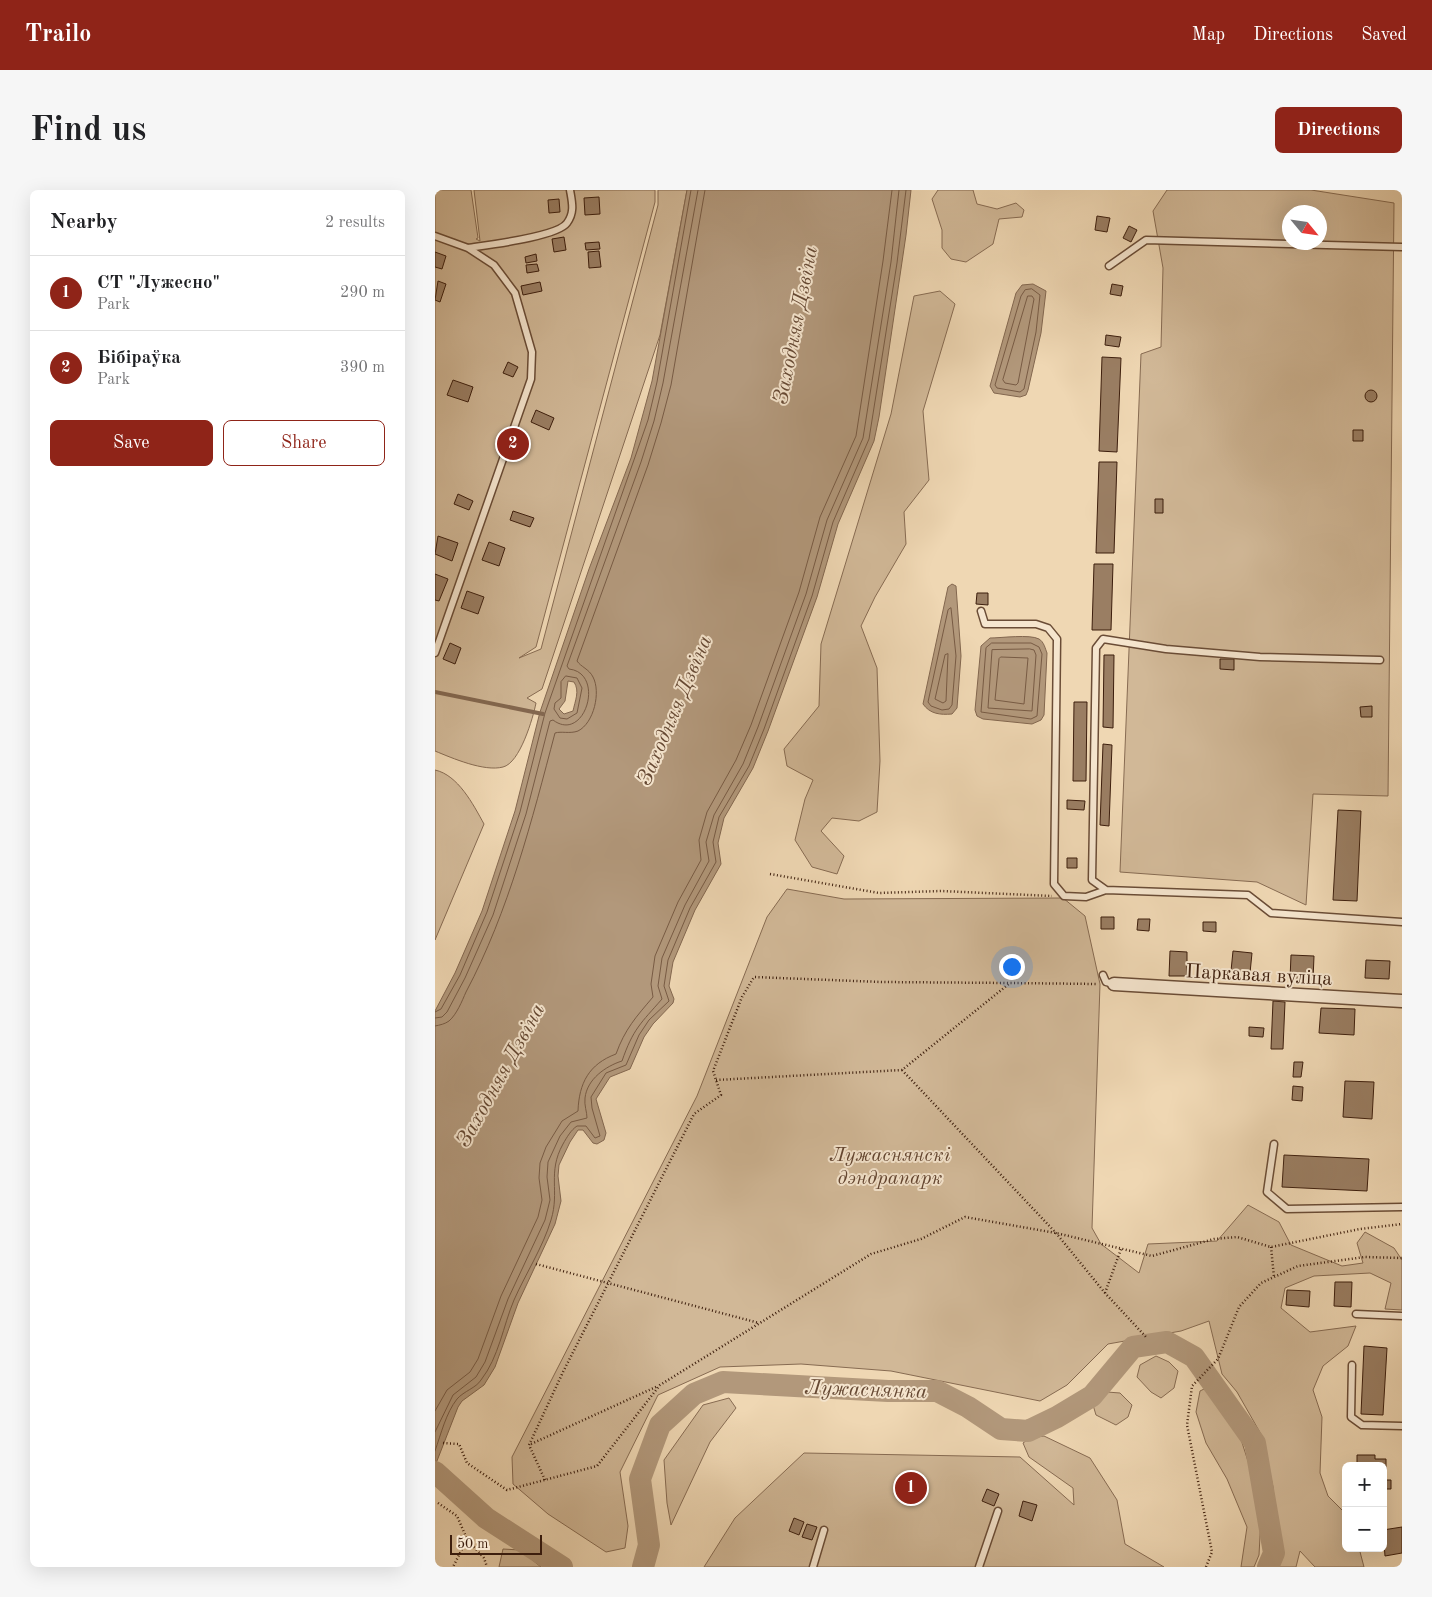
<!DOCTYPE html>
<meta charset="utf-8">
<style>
:root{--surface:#fff;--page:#f6f6f6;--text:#202124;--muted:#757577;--line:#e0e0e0;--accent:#8f2418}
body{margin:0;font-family:"Old Standard TT",serif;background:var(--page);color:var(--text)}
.controls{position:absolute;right:15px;bottom:15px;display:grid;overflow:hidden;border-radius:8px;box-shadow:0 5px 20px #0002}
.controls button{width:45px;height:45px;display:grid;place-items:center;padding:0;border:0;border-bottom:1px solid var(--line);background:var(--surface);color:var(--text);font:25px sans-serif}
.compass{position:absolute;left:847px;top:15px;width:45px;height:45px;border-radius:50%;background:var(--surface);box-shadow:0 5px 20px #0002;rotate:119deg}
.scale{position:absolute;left:15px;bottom:12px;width:92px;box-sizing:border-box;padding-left:5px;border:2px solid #3d1e0d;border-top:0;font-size:14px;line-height:18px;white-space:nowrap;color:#3d1e0d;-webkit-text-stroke:4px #f5e5ce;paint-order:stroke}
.you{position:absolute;left:576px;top:776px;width:18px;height:18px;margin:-12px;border:4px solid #fff;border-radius:50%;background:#1a73e8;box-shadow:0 0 0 8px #1a73e833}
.badge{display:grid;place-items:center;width:32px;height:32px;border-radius:50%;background:var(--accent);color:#fff;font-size:16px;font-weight:700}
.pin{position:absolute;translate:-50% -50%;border:2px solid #fff;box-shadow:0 1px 5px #0006}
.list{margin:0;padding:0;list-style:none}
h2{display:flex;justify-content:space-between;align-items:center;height:65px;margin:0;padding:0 20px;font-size:21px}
h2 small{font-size:16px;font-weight:400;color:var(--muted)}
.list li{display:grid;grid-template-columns:32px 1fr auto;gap:15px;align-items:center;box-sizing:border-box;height:75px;padding:0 20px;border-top:1px solid var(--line)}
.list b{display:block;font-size:19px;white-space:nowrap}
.list p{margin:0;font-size:16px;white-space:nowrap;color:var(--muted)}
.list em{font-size:16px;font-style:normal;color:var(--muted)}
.actions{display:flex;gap:10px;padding:15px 20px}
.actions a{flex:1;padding:11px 0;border:1px solid var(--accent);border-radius:8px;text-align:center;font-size:18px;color:var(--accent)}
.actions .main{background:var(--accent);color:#fff}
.map{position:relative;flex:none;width:967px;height:1377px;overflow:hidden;border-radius:8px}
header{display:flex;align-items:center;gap:30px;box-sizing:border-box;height:70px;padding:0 25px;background:var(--accent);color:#fff}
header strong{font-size:24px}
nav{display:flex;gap:28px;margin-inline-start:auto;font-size:18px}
.intro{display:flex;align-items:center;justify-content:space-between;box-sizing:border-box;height:120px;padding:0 30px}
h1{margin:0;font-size:35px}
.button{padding:12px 22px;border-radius:8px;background:var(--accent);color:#fff;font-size:18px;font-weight:700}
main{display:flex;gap:30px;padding:0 30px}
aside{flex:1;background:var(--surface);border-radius:8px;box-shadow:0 5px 20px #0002}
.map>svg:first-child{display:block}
.green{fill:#d1b897;stroke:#876b52;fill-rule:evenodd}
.water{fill:#b2987b;stroke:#83674f;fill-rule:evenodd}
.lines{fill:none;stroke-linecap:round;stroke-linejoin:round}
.shore{stroke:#785b44;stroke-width:1}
.stream{stroke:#83674f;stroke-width:4}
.river{stroke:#b2987b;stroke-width:22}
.building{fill:#9a7e63;stroke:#3d1e0d}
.lane-casing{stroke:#6a4c36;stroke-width:9}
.street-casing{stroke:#6a4c36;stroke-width:15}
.path{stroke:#3d1e0d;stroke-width:2.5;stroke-dasharray:1 2.5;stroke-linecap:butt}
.lane{stroke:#f5e5ce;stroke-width:6}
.street{stroke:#f5e5ce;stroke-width:12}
.labels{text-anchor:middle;stroke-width:4;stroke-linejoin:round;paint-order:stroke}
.street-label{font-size:20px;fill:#3d1e0d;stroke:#f5e5ce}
.park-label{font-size:20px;font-style:italic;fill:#624430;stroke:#f5e5ce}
.water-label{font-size:21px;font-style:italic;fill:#664934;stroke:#f5e5ce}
</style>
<header>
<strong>Trailo</strong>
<nav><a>Map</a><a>Directions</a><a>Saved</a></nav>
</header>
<div class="intro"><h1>Find us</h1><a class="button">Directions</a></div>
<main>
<aside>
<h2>Nearby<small>2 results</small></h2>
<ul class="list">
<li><span class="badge">1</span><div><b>СТ &quot;Лужесно&quot;</b><p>Park</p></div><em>290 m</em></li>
<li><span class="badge">2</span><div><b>Бібіраўка</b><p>Park</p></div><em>390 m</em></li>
</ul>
<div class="actions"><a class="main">Save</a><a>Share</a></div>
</aside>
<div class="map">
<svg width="967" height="1377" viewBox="0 0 967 1377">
<rect width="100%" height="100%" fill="#efd7b3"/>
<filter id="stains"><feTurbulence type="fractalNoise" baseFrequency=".004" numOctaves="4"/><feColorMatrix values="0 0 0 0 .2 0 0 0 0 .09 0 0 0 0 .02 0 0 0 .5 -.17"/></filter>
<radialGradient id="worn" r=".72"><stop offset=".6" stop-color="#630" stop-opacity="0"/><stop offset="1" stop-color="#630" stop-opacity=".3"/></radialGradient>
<path class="green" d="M0,0H36L43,48L41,49L45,51L39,0H220V12L101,457L84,468L106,459L223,15V0H252L225,145L107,499L92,508L101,513C98,528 85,573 68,577C49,582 17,568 0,561Z
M503,0H538L542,14L562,19L581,13L589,20L587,27L564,29L558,54L531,72L516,69L507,58V40L497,9Z
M732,0H876L959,13L953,606L878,604L871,715L822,692L685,682L706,164L726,157L728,78L718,21ZM854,22H884V52H854Z
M505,101L520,114L488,221L494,290L469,322L471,354L440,407L426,436L442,478L445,571L442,622L424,631L397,628L386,641L409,666L402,684L377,677L360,650L370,609L378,590L352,576L349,559L384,516L386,454L456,224L479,106Z
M0,580C23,585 38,614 49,634L0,750Z
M352,699L409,709L628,708L650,726L665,794L657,1038L666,1054L704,1083L713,1054L782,1051L813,1015L844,1032L856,1055L907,1076L928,1073L922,1053L930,1042L959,1058L967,1070V1120L950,1119L956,1093L935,1083L879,1086L850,1098L846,1118L875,1142L921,1136L913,1156L888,1176L878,1200L887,1227L885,1283L893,1306L911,1324V1358H924L929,1377H880L865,1361L861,1377H838L844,1357L838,1297L827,1246L802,1202L787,1184L774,1131L746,1141L673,1154L632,1195L605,1211L456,1181L366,1174L285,1177L223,1205L185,1282L193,1336L190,1358L171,1362L113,1324L78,1294L77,1267L262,906L332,727Z
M721,1166L734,1172L743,1181L739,1198L726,1208L716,1202L702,1187L705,1175Z
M771,1198L803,1240L820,1293L826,1328L824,1365L819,1377H806L812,1337L792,1289L771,1253L761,1222L765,1201Z
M672,1202L685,1203L697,1215L693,1227L681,1235L661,1225L658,1215Z
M294,1208L301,1218L275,1252L236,1335L232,1313L229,1270L268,1215Z
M609,1246L655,1268L682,1310L690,1354L729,1377H269L300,1328L369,1263L585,1267L639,1315L638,1298L594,1267L588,1253L595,1248Z
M68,1359L85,1360L106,1377H64Z"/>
<path class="water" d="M252,0H476L471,45L444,227L439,251L403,334L382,407L333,541L318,578L289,628L283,653L286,674L260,720L238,772L234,796L239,809L238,813L218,834L209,847L195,879L175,887L161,909L171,943L169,950L162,954L158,953L148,940H143L135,952L124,975L123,986L126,1011L120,1034L83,1113L60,1177L49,1195L27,1211L23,1217L0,1276V821L20,783L47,721L80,621L105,522L154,379L196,268L217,191ZM133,491L139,492C145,501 140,511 138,521L129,524L124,519L130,511Z
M598,94L611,101L606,143L593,200L591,205L585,207L559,203L555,196L581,103L587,95Z
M517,394L521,396L526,466L522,518L517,524C505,525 495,524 488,514L513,397Z
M555,448C566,448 595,444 604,449C609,452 610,458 612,463L609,525L606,530L597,534L548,529L542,526L540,520L546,456Z"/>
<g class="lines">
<path class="shore" d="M597,99L605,105L601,142L589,199L585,202L562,198L560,195L586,106L590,100Z
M593,106H597L599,109L583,193L581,195L570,193L568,190Z
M516,418L521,466L517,515L514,519L507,520L496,516L493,512L513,420Z
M557,453H596L604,457L607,464L602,526L596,529L546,522L551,458Z
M595,459L599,460L601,465L597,521L553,518L557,460Z
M513,464L511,511L508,513L500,509L510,465Z
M566,467L593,468L589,514L560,510L564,469Z
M131,486L142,488L147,498L142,523L132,529L125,528L119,519L120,513L126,508V492Z
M0,822L6,819L25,785L52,722L85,622L110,523L213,230L222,192L256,0
M0,828L7,827L12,822L30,788L58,725L91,624L115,531L118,530C150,554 171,483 134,479L132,476L206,272L219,231L228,193L263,0
M0,836C5,835 10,834 14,831C22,824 27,811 31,802C74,721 97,630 120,543C126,541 135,544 143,541C159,533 166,502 158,487C154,479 146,477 142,471L213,275L226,233L236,195L270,0
M0,1221L12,1200L35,1182L43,1169L66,1106L103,1027L107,1010L104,988L105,973L111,957L127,931L143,921C144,893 154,874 181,864C190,839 201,827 218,807L216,794L220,766L243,712L266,670L264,650L272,622L301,570L316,535L364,402L385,327L421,246L448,71L457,0
M0,1242L18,1205L41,1187L50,1172L73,1109L110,1030L115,1010L112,987L113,972L125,946L136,932L152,928C152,922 149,915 150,908C152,889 171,876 187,871C198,839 206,833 227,809L223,796L227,768L250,715L274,671L271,652L279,625L308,574L323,537L371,404L392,330L428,248L456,72L464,0
M0,1261C6,1244 11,1223 22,1209C29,1201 41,1198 46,1190C64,1167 68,1136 79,1110C91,1083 108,1057 116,1030C125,1001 112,983 128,954C132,947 136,940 142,936H151L160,948L165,946L157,918L156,907L171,883L191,875L204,845L214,830L234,811L229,796L233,770L255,718L281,672L278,652L284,627L314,576L329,539L377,406L398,332L434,249L462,73L471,0"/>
<path class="stream" d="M0,502L108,524"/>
<path class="river" d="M0,1282L51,1328L127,1377
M208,1377L214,1355L205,1289L225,1235L259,1204L288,1192L453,1201H502L533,1217L566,1239L593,1241L622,1227L657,1206L698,1157L732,1152L759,1167L820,1253L839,1363L833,1377"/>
</g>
<path class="building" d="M164,7L165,24L150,25L149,8Z
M124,9L125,22L114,23L113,10Z
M662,26L675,28L672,42L660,40Z
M694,36L702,40L696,52L688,48Z
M129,47L131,60L119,62L117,49Z
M164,52L165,59L151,60L150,53Z
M164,61L166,77L154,78L153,62Z
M0,62L11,66L7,79L0,77Z
M101,64L102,71L91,73L90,67Z
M102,74L104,81L92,83L91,75Z
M3,91L11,94L5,112L0,110Z
M105,92L107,101L88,105L86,96Z
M677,94L688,96L686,106L675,104Z
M671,145L686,147L684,157L670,155Z
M667,167L686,168L682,262L664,261Z
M73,172L83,177L78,187L68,183Z
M18,190L38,197L33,212L12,205Z
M930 206a6 6 0 1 1 12 0a6 6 0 1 1-12 0Z
M101,220L119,228L114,240L96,232Z
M918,240H928V251H918Z
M664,272H682L679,363H661Z
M23,304L38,311L34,320L19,314Z
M720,309H728V323H720Z
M78,321L99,328L95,337L75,330Z
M3,346L23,353L17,371L0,364Z
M54,352L70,358L64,376L47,370Z
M659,374H678L676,440H657Z
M0,384L13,389L4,411L0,410Z
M32,401L49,407L43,424L26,418Z
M542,403H553V415L541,414Z
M15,453L26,458L20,474L8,469Z
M669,465H679L678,538L668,537Z
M785,469H799V480L785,479Z
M639,512H652L651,591H638Z
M937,516V527H926L925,517Z
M668,554L677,555L674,636L665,635Z
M632,610L650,611L649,620L632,619Z
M903,620L926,621L922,711L898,710Z
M632,668H642V678H632Z
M666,727H679V739H666Z
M703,729H715L714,741L702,740Z
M768,732H781V742L768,741Z
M735,761L752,762V786H734Z
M798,761L817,763L815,783L796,781Z
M856,765L879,766L878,790L855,789Z
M931,770L955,771L954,789L930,788Z
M838,811L850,812L848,859H836Z
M886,818L920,819L919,845L884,843Z
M814,837L829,838L828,847L814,846Z
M859,872H868L866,887H858Z
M910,891L939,892L937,929L908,927Z
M858,896L868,897L867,911L857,910Z
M849,965L934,969L932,1001L847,997Z
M900,1092H917L916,1117L899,1116Z
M852,1100L875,1101L874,1117L851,1115Z
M929,1156L952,1158L948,1225L926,1224Z
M922,1265H940V1269H951V1290H948V1276H922Z
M948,1290H956V1299H948Z
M552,1299L564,1304L559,1316L547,1311Z
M588,1311L602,1315L597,1331L584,1326Z
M359,1328L369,1332L364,1345L354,1341Z
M372,1334L382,1337L377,1350L367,1347Z
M967,1337V1363L950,1366L948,1340Z"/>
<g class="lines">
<defs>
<path id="lane" d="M0,46L33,58L59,75L80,103L97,162L96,189L0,463
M33,58C52,55 122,47 132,33C140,22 137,12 135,0
M674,76L711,50L967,57
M546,421L550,434H601L613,438L622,449L619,694L629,706L651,707L671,700L813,705L836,723L967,732
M671,700L657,690L661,458L668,449L731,459L825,467L945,470
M668,785L671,792L679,794
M839,954L832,1002L852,1019L967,1017
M921,1124L967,1126
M917,1175L916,1227L927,1235L967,1236
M378,1377L389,1340
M544,1377L563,1321"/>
<path id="street" d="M679,794L967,811"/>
</defs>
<use href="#lane" class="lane-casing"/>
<use href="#street" class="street-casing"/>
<path class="path" d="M335,684L444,703L506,701L617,706
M467,880L621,1043L670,1103L711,1147
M281,890L467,880L575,793L663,794
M836,1057L839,1087
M101,1074L324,1133
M670,1103L686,1059
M8,1253L24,1254L32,1273L72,1300L162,1276L225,1195L436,1064L486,1049L530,1027L621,1043L717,1066L779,1049L802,1047L836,1057L925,1039L967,1034
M96,1254L223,1196
M110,1290L94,1255L128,1182L259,924L286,905L278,881L307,807L319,787L446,792L575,793
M3,1313L22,1326L32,1349L18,1377
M32,1349L49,1368L52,1377
M771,1377L777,1362L752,1235L757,1196L783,1169L804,1117L826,1093L863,1076L930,1067L967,1068"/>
<use href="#lane" class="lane"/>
<use href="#street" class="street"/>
</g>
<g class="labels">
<g class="street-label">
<text transform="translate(824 784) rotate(3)" y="7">Паркавая вуліца</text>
</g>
<g class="park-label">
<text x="455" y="971">Лужаснянскі<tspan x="455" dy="23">дэндрапарк</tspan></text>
</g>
<g class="water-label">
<text transform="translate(360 135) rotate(-79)" y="7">Заходняя Дзвіна</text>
<text transform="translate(239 520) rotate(-67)" y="7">Заходняя Дзвіна</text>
<text transform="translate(65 885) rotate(-61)" y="7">Заходняя Дзвіна</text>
<text transform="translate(431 1199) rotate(2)" y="7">Лужаснянка</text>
</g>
</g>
<rect width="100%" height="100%" filter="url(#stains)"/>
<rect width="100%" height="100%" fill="url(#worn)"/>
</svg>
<div class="controls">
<button>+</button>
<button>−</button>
</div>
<svg class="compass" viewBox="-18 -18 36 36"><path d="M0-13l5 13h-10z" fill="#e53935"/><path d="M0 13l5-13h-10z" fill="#757577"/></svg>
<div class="scale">50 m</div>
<div class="you"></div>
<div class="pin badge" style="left:476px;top:1298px">1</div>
<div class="pin badge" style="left:78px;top:254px">2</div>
</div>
</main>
